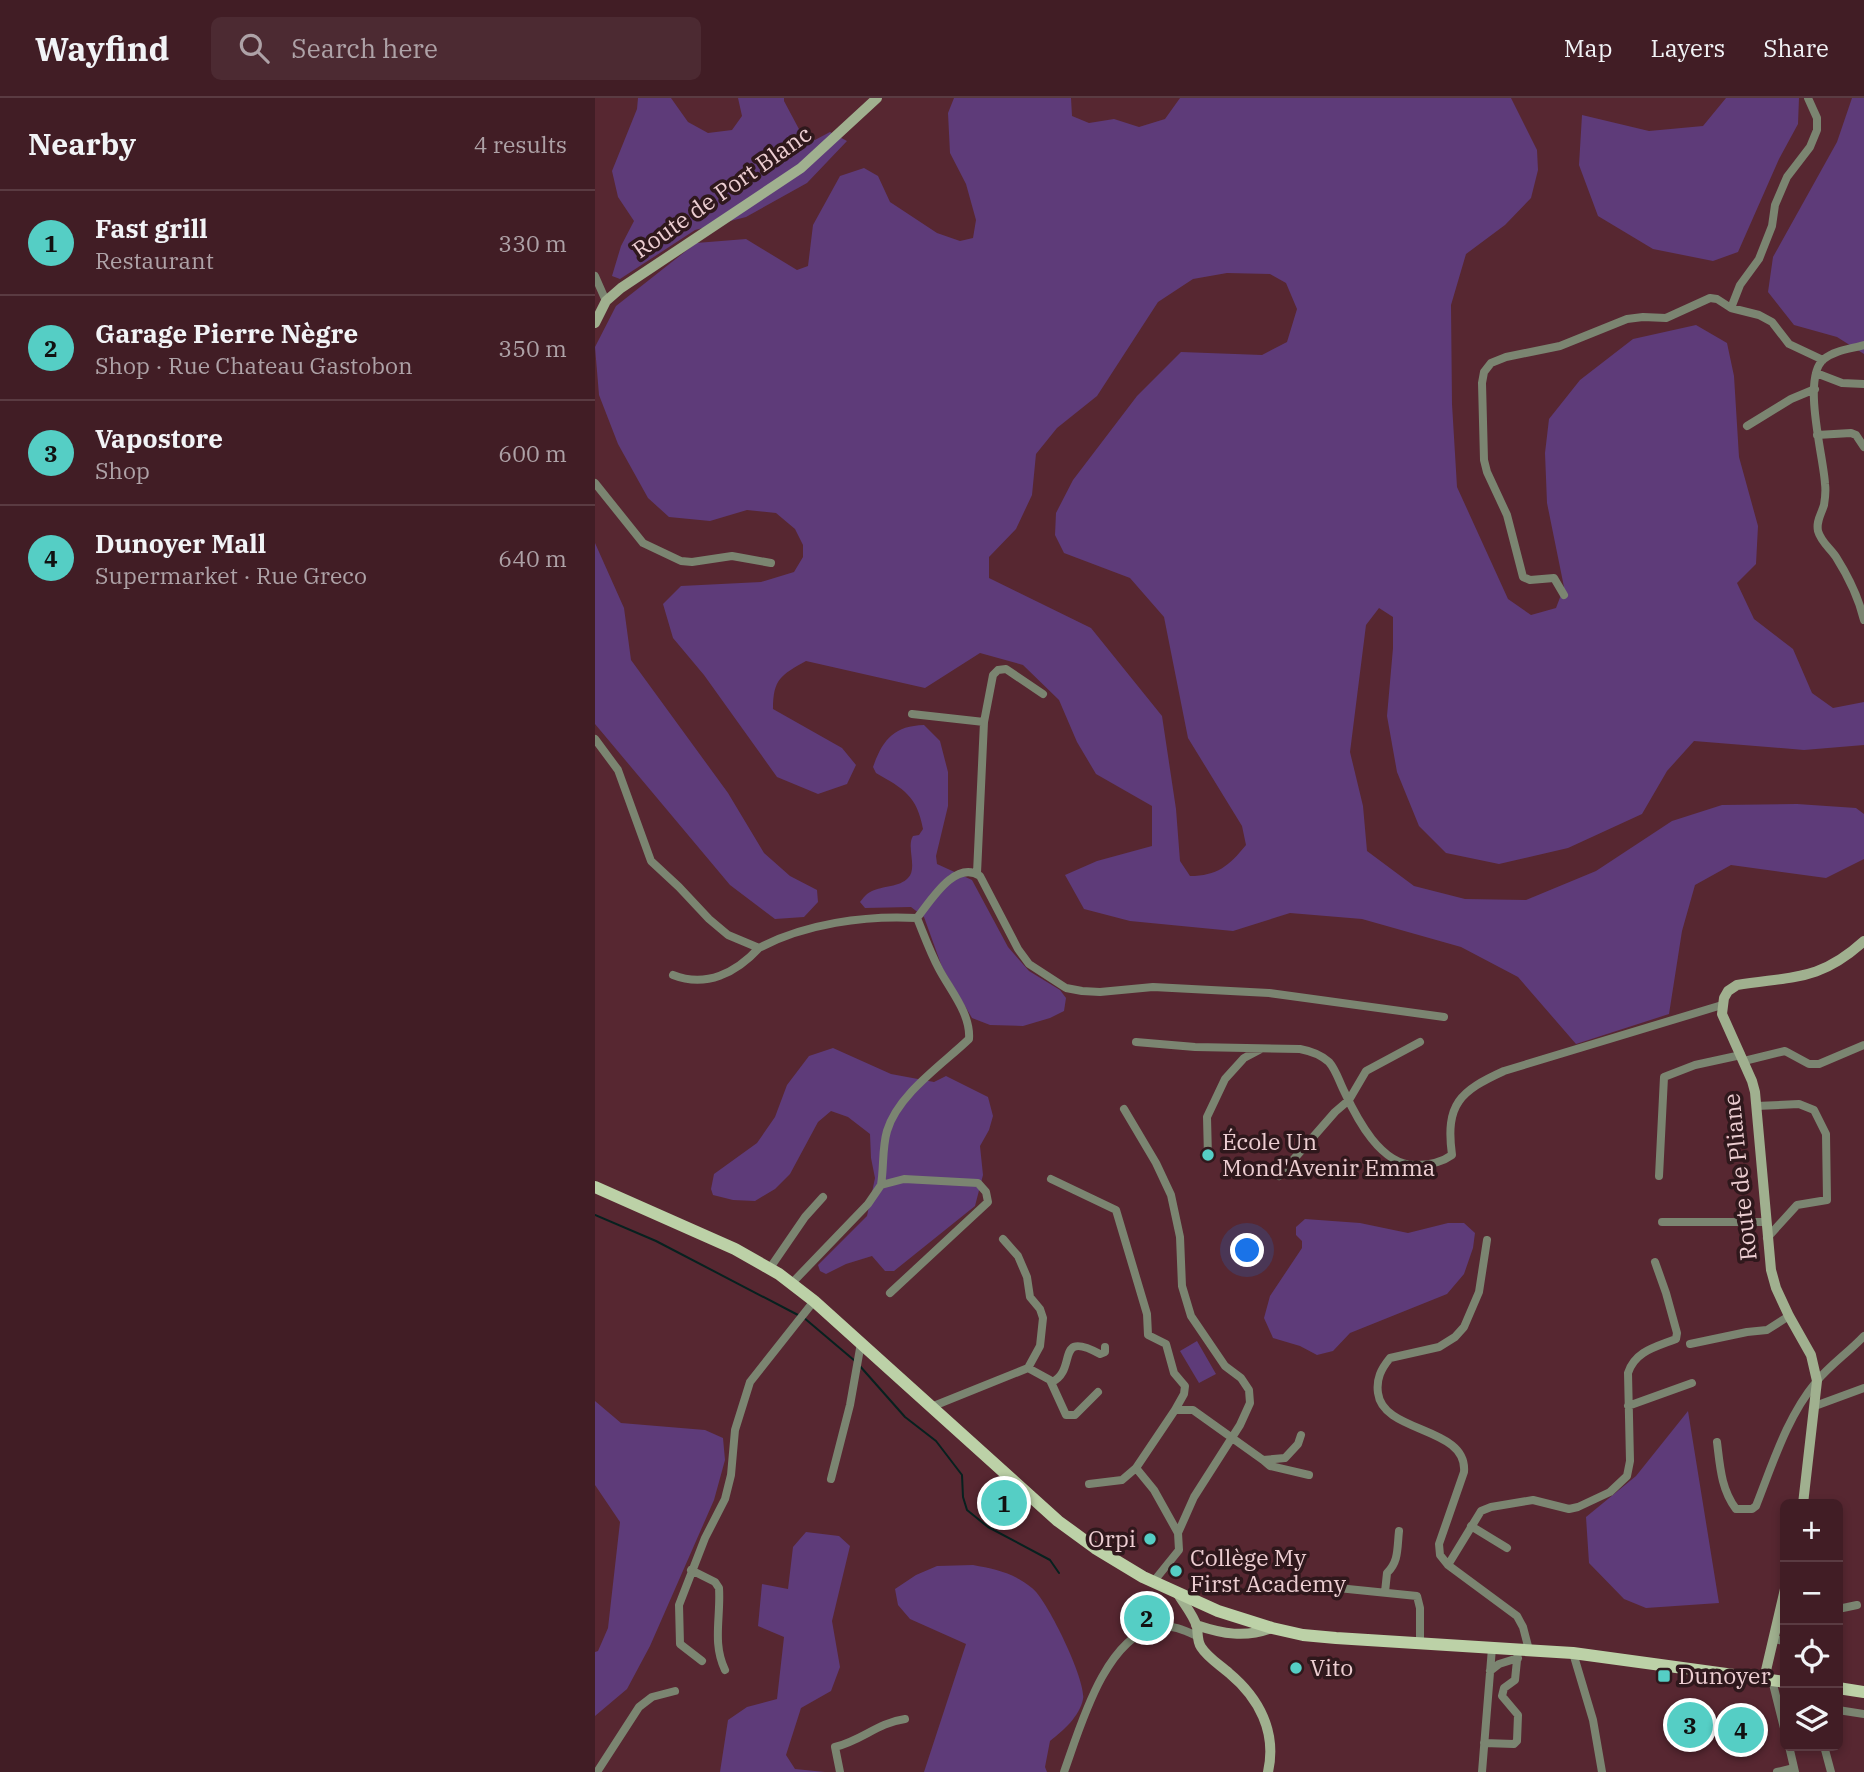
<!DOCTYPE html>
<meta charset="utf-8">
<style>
:root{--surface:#411d25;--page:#4c2a32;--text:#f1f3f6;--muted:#aea2a7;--line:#5a3b42;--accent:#55cec5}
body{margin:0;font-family:"IBM Plex Serif",serif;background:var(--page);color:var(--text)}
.controls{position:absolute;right:21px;bottom:21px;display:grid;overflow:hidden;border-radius:10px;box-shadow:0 4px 10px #0003}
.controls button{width:63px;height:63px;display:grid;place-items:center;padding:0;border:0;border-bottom:2px solid var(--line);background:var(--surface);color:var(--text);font:35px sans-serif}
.you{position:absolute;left:653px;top:1153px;width:24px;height:24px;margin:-18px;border:5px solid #fff;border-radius:50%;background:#1a73e8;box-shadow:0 0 0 10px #1a73e833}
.badge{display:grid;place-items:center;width:46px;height:46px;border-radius:50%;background:var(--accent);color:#111;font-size:23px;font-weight:700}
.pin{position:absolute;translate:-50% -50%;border:4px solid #fff;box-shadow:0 2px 7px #0006}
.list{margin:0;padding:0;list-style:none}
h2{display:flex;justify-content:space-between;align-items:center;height:91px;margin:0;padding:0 28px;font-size:30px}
h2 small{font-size:23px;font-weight:400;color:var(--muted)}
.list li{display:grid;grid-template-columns:46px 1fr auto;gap:21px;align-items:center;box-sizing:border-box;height:105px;padding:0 28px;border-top:2px solid var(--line)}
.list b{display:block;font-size:26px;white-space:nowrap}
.list p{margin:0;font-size:23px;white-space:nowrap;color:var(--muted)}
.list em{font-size:23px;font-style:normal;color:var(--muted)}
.icon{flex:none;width:38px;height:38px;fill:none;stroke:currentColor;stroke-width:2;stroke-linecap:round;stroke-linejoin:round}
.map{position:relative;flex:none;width:1269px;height:1674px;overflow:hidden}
header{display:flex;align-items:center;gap:42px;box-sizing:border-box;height:98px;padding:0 35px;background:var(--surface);border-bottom:2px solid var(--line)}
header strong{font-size:33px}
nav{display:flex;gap:38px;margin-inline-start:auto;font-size:24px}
.search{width:490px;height:63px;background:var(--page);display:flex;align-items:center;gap:18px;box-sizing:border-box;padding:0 24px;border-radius:10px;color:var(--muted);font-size:26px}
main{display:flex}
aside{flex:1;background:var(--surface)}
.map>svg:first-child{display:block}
.green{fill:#5e3b79;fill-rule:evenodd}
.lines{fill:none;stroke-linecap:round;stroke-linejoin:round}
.stream{stroke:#07211f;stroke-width:2}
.street{stroke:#7b8571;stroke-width:8}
.secondary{stroke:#a0b08f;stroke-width:10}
.primary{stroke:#bcd1a7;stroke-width:12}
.poi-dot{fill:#55cec5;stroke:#2f181c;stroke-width:2.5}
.labels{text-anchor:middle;stroke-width:7;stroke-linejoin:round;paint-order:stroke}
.street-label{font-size:23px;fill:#edced2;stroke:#2f181c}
.poi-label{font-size:23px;fill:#edced2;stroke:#2f181c;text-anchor:start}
</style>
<header>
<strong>Wayfind</strong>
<div class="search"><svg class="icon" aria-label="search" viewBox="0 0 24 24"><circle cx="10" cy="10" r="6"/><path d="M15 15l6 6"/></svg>Search here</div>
<nav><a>Map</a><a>Layers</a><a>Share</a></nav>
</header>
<main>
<aside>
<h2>Nearby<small>4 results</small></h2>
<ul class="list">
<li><span class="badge">1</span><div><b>Fast grill</b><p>Restaurant</p></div><em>330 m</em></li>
<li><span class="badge">2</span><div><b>Garage Pierre Nègre</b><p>Shop · Rue Chateau Gastobon</p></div><em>350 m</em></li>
<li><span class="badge">3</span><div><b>Vapostore</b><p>Shop</p></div><em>600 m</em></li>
<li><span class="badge">4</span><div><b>Dunoyer Mall</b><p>Supermarket · Rue Greco</p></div><em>640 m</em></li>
</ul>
</aside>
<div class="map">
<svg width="1269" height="1674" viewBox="0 0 1269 1674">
<rect width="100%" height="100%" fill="#572731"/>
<path class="green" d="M43,0H76L93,24L113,35L137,32L147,18L143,0H189V3L205,33L220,42L235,34L252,43L212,85L151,119L100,132L25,181L17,178L26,148L39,123L23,99L17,73L42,11Z
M359,0H476L477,18L494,25L519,21L544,29L570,21L585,0H916L942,52L943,72L936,100L910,127L871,156L856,207L857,306L862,389L913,501L936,517L961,510L969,489L952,405L950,355L954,321L985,282L1038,241L1101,227L1132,245L1139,278L1144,359L1163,428L1161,466L1142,485L1159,521L1198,551L1217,595L1238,610L1269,604V647L1209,652L1099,643L1072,673L1047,716L973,750L904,766L851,755L824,728L802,674L792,618L798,550V519L784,510L771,527L755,654L768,708L772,753L819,788L870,801L931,802L1001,773L1077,723L1127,707L1202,706L1261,710L1269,716V761L1231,780L1136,767L1100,787L1087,833L1074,916L981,946L923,879L866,849L767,821L695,815L638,833L535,823L489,811L470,777L502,763L557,748V708L501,676L482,644L464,602L428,567L385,555L330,590L211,563C186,577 178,581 178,611L247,650L261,667L252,686L223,696L182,679L109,577L78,540L68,506L86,488L166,484L199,474L208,459V447L200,431L181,415L152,412L115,423L74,419L53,400L23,346L4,297L0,249L21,208L101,145L151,141L202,172L213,168L218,127L245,78L269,70L283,78L295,104L342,135L365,143L378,140L381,122L371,86L355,55L353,15ZM632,175L675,176L691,185L702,211L692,244L667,257L586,254L542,298L478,382L461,415L460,437L469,455L535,480L569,519L593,640L647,728L651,747C634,768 622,778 595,778L585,763L581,711L567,618L496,530L394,480V459L421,431L437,397L441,356L462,330L502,298L563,204L598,181Z
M1131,0H1204L1203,26L1184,61L1143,154L1118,163L1058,151L1003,118L984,67L987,17L1054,33L1108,28Z
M1257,0H1269V256L1242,239L1199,227L1173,194L1178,159L1242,44Z
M0,445L29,510L36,562L133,695L169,755L195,778L222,792L223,804L209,819L180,821L135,787L0,626Z
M329,627L345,643L353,674V708L341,758L342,766L377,782L413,849L434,873L465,892L471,900L469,913L455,920L428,928L395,927L377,920L347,869L329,819L316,809L270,810L265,804C268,800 272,795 277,793C287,788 305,789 313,780C323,770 311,749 318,738L324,737L328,731C322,698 309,691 281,675L278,669C288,641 299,628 329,627Z
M238,950L296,976L339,984L351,978L393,999L398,1018L394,1032L385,1048L388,1077L380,1108L299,1173H290L277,1158L251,1166L231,1176L225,1173L223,1167L272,1118L280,1080L276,1060L275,1036L253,1019L236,1013L223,1024L195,1076L180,1091L160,1103L138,1102L118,1097L116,1091L119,1076L162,1045L180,1019L192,987L214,958Z
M710,1121L765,1125L813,1135L853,1125H869L880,1135L878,1150L869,1176L852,1196L755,1235L738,1253L722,1257L705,1248L678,1240L669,1220L675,1198L707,1150V1143L701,1137V1129Z
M602,1243L621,1276L604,1285L585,1253Z
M0,1303L26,1325L110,1332L128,1340L130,1362L119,1402L55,1548L32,1591L0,1618V1554L3,1553L13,1530L25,1424L0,1387Z
M1093,1313L1124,1505L1051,1510L1029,1501L994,1465L991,1419L1041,1378Z
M211,1434L244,1438L255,1448L237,1523L245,1569L236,1593L206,1610L191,1657L200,1671L230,1674H125L133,1622L152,1609L182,1601L189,1539L163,1528L167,1486L193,1491L198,1449Z
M378,1467C400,1471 419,1475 437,1490C452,1501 492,1584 488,1601C485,1618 468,1633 455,1643L450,1669L452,1674H329L371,1546L315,1521L303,1507L300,1491L321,1477L342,1468Z"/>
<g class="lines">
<path class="stream" d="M0,1117L61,1143L203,1217
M208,1219L260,1263
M264,1267L310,1319L341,1343L367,1377L368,1399L372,1412L393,1429L455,1462L464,1475"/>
<path class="street" d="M0,178L11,203
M1136,210L1145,187L1164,161L1177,128L1180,107L1192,79L1215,49L1222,32V20L1213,0
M1269,247C1256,251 1240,252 1229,261C1206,279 1229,360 1230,386C1231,393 1230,401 1229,407C1226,417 1221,423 1223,433C1226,444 1235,450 1241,459C1253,478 1264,501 1269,522
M1221,275L1247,285L1269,286
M1152,328L1196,301L1220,291
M1222,337L1256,335L1261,337L1269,349
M0,385L48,445L86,463L97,464L137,458L176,465
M969,497L959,480L935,482L928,479L912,417L892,374L889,362L887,285L889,274L896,265L911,259L965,248L1032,221L1048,219L1071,220L1115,200L1122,201L1136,210L1164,217L1177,224L1194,246L1228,262
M317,616L389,624
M0,641L23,672L56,763L84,789L114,821L133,837L164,850C209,826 270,817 322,820C335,804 360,761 385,778L423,851L434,866L471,890L487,893L505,894L558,889L674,895L849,919
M382,775L389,624L398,577L403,572L411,571L448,596
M78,877C111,890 141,875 164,850
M541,944L600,949L705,951C716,953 725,956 734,964C741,972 744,983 749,993C762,1021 786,1068 821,1067C835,1067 846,1065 857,1057C850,1006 865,993 909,973L1127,907
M1149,963L1190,953L1214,966H1224L1269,947
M1161,1008L1204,1006L1219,1012L1231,1036L1232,1102L1202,1107L1172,1140
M529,1011L561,1065L576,1097L585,1139L587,1188L596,1218L630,1268L646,1280L654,1292L655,1305L645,1327L599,1399L583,1435L584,1452L559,1483
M613,1059L612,1019L630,981L649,960L666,951
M684,1078L740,1014L754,1002L771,973L825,944
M1064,1078L1069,979L1100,967L1146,957
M456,1081L521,1112L552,1216L553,1237L571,1246L579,1275L590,1288L589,1296L580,1312
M286,1087C289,1069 287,1050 292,1033C303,996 348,966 374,941C376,916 355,892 344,871C335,854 329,837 322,820
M1067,1124H1171
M408,1141L423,1158L432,1179L435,1199L445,1211L448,1220L445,1248L433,1270
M892,1142L884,1194L869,1229L860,1239L844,1249L795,1260C786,1271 781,1281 783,1295C788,1336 873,1328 869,1374L844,1446L845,1457L853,1467L922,1518L928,1529L934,1552
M175,1170L210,1119L228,1099
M197,1185L273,1106L286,1087L309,1081L383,1085L391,1094L393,1104L295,1195
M1095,1246L1152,1234L1172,1232L1194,1218
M457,1284C483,1272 459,1231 505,1256L510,1254V1249
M1033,1308L1097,1285
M1220,1308L1269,1290
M336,1309L433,1270L455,1282L471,1317H480L503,1294
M1122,1344C1125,1368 1126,1391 1141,1411H1157L1161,1408C1178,1365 1192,1319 1221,1284C1235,1267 1254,1254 1269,1238
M668,1362L675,1368L714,1377
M541,1370L559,1392L583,1435
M236,1381L255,1307L266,1245
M494,1386L527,1382L541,1370L580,1312H598L668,1362L690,1360L703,1346L706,1337
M876,1428L912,1450
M853,1467L886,1413L896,1409L938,1402L974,1411L983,1409L1015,1394L1032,1378L1035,1363L1033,1275C1040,1253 1061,1249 1081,1241L1082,1235L1071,1195L1060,1164
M96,1472L120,1484L124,1490C126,1519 117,1545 130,1572
M743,1490L822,1498L825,1510V1546
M790,1494L792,1475C804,1463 802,1451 804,1433
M1243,1511L1262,1507
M1178,1541L1190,1543
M978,1555L998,1622L1007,1674
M107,1563L85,1546L84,1507L110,1440L130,1401L136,1377L140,1332L155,1284L219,1203
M895,1573L904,1566L923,1560
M1177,1582L1190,1634
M1243,1612L1269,1616
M889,1645L919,1646L922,1643L923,1617L907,1598L909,1590L920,1582L923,1552
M1194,1648L1200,1674
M1229,1648L1236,1674
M2,1674L44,1609L57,1599L80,1593
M245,1674L240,1649C268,1642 282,1625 310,1621
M469,1674C485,1630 509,1541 561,1529C576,1526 589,1532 602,1538
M887,1674L897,1550
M1182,1674L1199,1670"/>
<path class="secondary" d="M0,225L11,203L26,190L206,70L282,0
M1208,1406L1222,1283L1216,1257L1194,1218L1181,1190L1176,1172L1160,994L1157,983L1127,916L1129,900L1133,893L1142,887C1197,878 1224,884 1269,843
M583,1496C589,1506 599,1518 602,1529C603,1536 602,1543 606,1549C613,1560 625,1567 634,1575C664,1600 682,1634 673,1674
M601,1527C628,1536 650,1540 677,1530
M1169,1581L1190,1491"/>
<path class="primary" d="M0,1089L140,1151L184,1176L219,1203L463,1423L500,1450L548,1479L623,1513L677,1530L708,1537L741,1540L978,1555L1190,1584
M1243,1590L1269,1594"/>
</g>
<g class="poi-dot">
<circle cx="613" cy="1057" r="7"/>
<circle cx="555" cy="1441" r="7"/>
<circle cx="581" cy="1473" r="7"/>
<circle cx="701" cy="1570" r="7"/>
<rect x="1062" y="1571" width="14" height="14" rx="3.5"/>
</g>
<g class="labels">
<g class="street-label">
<text transform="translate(127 94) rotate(-35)" y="8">Route de Port Blanc</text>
<text transform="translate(1145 1079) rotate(-96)" y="8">Route de Pliane</text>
</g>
<g class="poi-label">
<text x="627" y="1052">École Un<tspan x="627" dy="26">Mond'Avenir Emma</tspan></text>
<text x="541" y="1449" text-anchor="end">Orpi</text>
<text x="595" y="1468">Collège My<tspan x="595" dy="26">First Academy</tspan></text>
<text x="715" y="1578">Vito</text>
<text x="1083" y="1586">Dunoyer</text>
</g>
</g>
</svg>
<div class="controls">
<button>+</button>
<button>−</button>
<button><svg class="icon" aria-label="locate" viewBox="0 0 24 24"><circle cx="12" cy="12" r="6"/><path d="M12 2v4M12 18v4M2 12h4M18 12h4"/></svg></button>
<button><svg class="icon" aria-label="layers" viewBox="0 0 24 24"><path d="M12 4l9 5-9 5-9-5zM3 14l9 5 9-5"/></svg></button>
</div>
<div class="you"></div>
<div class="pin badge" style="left:409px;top:1405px">1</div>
<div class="pin badge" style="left:552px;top:1520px">2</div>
<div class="pin badge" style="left:1095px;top:1627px">3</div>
<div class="pin badge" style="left:1146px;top:1632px">4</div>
</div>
</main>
